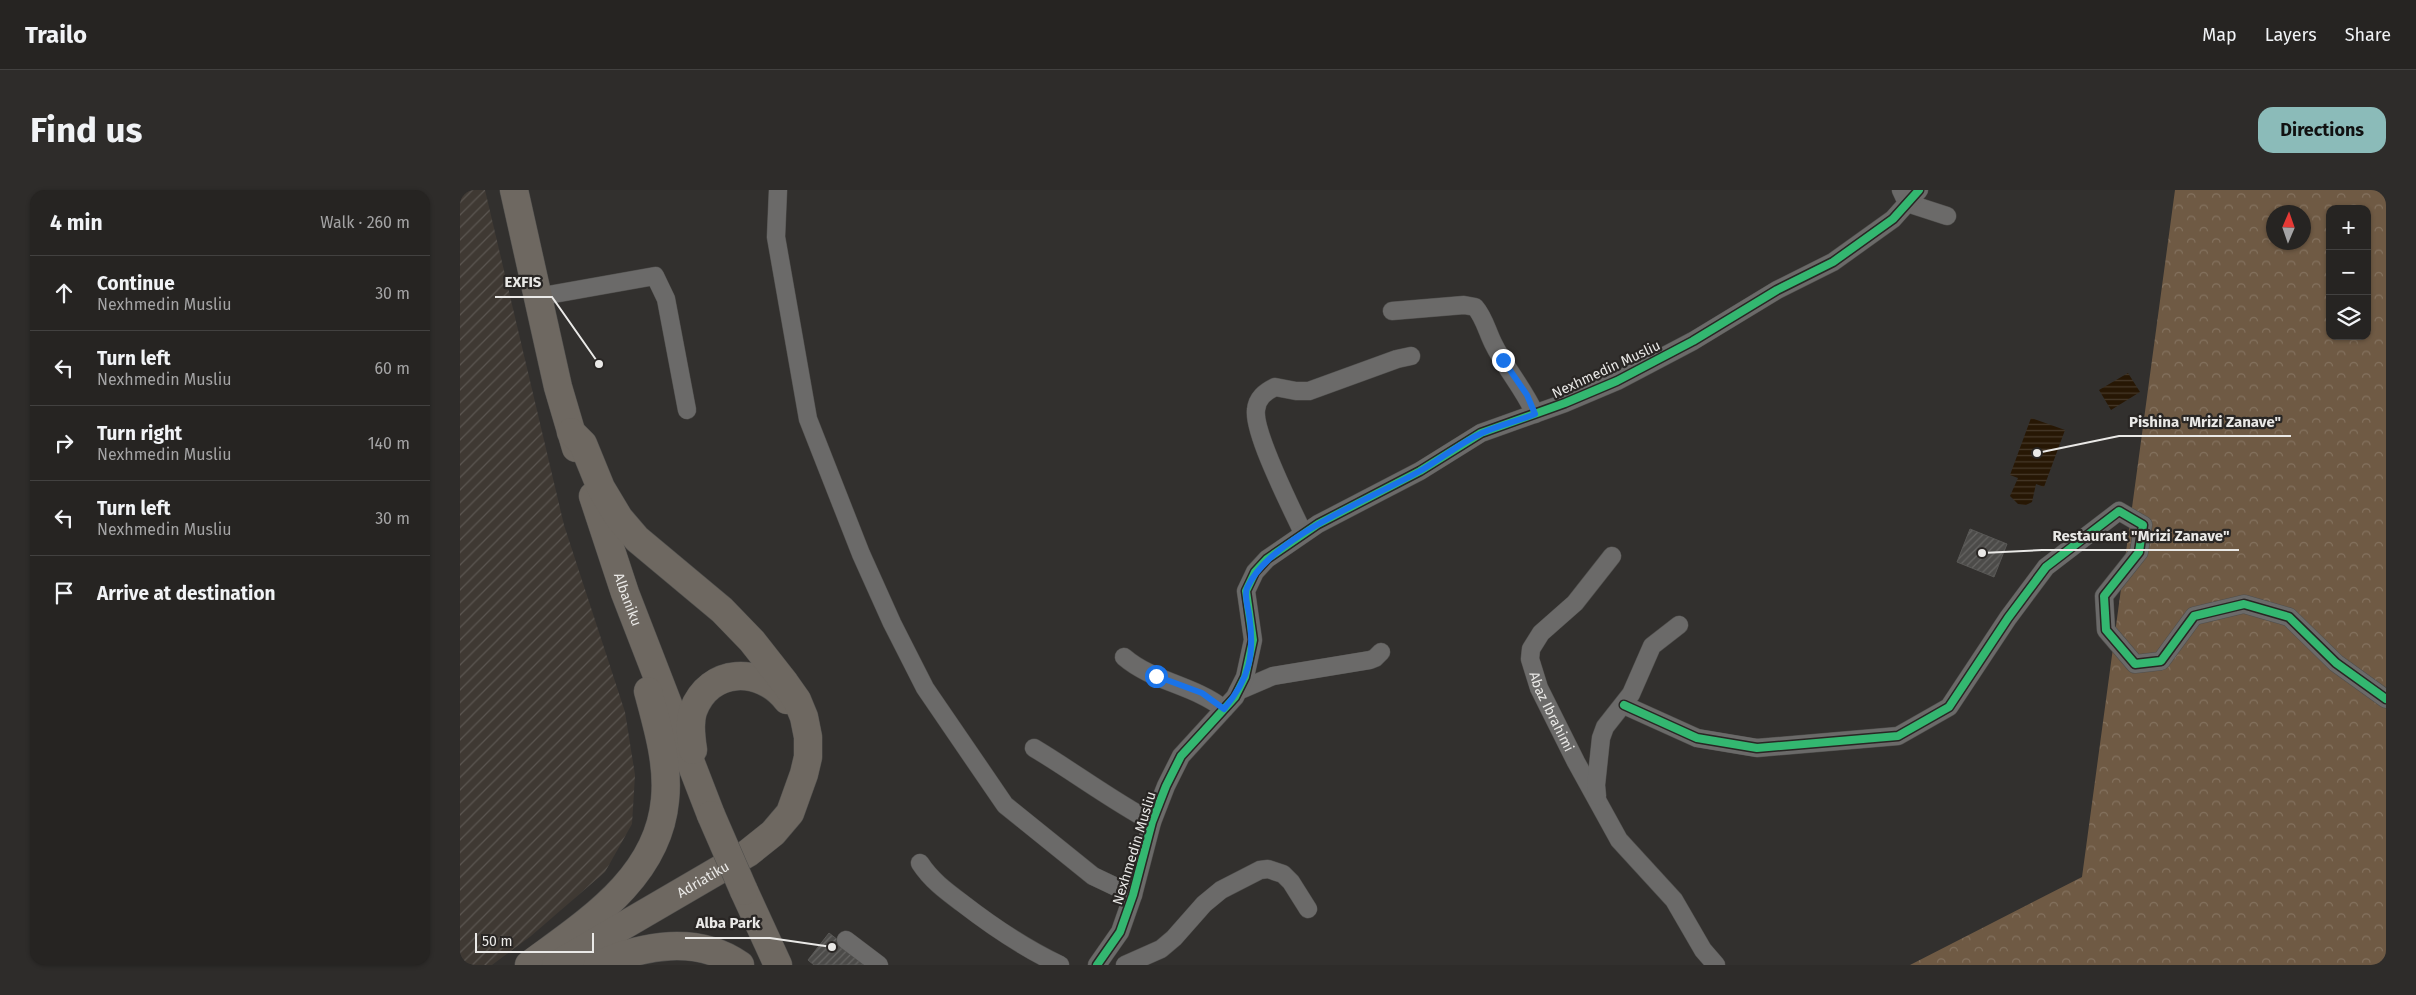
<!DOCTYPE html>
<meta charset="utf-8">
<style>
:root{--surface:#262422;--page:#2e2c2a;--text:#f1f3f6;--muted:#a4a4a5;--line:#424140;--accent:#8bbbb9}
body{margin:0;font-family:"Fira Sans",sans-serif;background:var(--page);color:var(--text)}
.controls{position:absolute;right:15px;top:15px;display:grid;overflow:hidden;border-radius:10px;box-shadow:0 1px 4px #0004}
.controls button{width:45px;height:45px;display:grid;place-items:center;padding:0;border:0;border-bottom:1px solid var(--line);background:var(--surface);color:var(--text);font:25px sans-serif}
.compass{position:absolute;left:1806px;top:15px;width:45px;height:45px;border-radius:50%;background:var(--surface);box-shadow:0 1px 4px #0004;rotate:2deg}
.scale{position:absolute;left:15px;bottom:12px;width:119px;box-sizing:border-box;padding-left:5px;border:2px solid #eae9e7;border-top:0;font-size:14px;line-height:18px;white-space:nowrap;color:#eae9e7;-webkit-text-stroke:4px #292624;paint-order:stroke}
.stop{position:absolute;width:15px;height:15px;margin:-11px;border:4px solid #1a73e8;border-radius:50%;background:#fff}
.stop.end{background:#1a73e8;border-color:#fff;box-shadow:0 1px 5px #0008}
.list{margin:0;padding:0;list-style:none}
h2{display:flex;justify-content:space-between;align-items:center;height:65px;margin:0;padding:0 20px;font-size:21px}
h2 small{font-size:16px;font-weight:400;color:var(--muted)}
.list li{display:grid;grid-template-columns:32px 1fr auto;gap:15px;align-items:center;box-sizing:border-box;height:75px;padding:0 20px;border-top:1px solid var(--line)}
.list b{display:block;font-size:19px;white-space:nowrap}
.list p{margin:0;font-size:16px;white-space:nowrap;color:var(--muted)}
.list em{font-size:16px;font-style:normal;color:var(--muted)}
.icon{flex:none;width:28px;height:28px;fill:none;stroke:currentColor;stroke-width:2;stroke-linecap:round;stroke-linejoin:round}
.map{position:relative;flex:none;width:1926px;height:775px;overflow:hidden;border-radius:15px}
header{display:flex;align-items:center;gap:30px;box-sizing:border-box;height:70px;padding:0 25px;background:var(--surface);border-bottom:1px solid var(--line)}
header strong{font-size:24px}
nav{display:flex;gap:28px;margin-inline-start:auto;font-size:18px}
.intro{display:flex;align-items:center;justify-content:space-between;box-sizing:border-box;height:120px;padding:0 30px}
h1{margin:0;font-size:35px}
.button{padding:12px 22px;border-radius:15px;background:var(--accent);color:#111;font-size:18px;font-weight:700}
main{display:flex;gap:30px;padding:0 30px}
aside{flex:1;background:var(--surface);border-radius:15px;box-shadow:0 1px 4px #0004}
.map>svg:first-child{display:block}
.industrial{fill:url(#industrial-furrows)}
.forest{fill:url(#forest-crowns);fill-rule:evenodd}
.water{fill:url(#water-rules)}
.building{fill:url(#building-hatch);stroke:#595856}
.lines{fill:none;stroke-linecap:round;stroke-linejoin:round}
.street-casing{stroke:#504f4d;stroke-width:19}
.primary-casing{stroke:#504f4d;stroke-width:29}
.street{stroke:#6b6a69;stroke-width:18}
.primary{stroke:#6e6861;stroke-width:28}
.primary-bridge-casing{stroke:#504f4d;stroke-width:29;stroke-linecap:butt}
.primary-bridge{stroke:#6e6861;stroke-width:28}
.cycleway-casing{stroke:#292624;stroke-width:11}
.cycleway{stroke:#33b770;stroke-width:8}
.route{stroke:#1a73e8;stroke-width:6}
.labels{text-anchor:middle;stroke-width:4.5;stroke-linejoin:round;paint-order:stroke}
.street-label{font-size:14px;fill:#eae9e7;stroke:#292624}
.leader{fill:none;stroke:#eae9e7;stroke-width:2}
.callout-dot{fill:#eae9e7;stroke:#292624;stroke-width:2}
.callout-label{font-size:15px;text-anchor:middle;font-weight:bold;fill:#eae9e7;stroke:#292624;stroke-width:4.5;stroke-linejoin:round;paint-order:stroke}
</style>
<header>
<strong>Trailo</strong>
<nav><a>Map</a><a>Layers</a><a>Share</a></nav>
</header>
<div class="intro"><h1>Find us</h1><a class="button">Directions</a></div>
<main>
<aside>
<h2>4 min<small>Walk · 260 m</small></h2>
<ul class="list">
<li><svg class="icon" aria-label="ahead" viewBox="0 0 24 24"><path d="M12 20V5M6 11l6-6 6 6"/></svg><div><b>Continue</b><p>Nexhmedin Musliu</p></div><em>30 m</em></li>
<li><svg class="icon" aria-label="left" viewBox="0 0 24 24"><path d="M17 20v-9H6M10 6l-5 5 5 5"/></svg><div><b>Turn left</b><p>Nexhmedin Musliu</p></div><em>60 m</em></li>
<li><svg class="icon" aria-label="right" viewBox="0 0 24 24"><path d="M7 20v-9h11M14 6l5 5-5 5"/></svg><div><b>Turn right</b><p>Nexhmedin Musliu</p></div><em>140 m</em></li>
<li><svg class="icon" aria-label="left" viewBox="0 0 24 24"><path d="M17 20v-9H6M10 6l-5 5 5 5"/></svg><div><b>Turn left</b><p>Nexhmedin Musliu</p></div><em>30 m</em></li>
<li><svg class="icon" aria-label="arrive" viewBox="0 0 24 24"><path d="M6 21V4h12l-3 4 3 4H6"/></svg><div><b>Arrive at destination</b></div></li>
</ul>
</aside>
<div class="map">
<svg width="1926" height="775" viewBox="0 0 1926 775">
<defs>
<pattern id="industrial-furrows" width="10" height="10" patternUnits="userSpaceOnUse" patternTransform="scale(1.25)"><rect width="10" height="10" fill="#3f3933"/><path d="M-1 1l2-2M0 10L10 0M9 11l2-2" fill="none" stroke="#5b5651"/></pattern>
<pattern id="forest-crowns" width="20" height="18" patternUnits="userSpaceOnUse" patternTransform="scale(1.25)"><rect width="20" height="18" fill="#6f5a44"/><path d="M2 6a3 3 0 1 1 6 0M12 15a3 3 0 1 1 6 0" fill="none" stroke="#84725f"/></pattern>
<pattern id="water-rules" width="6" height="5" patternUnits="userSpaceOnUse" patternTransform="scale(1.25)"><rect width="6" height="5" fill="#271704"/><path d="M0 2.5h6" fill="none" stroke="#463929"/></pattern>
<pattern id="building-hatch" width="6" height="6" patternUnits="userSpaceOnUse" patternTransform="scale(1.25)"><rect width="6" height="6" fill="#4c4b49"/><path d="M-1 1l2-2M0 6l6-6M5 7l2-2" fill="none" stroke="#666563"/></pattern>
</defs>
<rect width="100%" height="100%" fill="#32302e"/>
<path class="industrial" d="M0,0H25L104,335L165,522L175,585L172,634L145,682L71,746L32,775H0Z"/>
<path class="forest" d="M1715,0H1926V775H1450L1622,687ZM1870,19H1907V146H1870ZM1814,22H1844V52H1814Z"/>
<path class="water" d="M1668,183L1680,202L1651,220L1639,200Z
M1571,228L1605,240L1584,297L1576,294L1572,312L1566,315L1558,314L1550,306L1558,288L1550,285Z"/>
<path class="building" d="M1510,339L1547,354L1534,387L1497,372Z
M369,743L410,775H354L348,770Z"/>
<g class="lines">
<defs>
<g id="street">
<path d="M318,0L316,47L348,229L401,364L432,433L465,498L545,615L633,686L673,705"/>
<path d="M1441,0L1447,13L1487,26"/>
<path d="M77,107L195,86L206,109L227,220"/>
<path d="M932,121L1004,115L1015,117C1024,127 1027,141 1033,153C1045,178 1064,199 1075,224"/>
<path d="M843,343C832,319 793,243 796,220C797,208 805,202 815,197L836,201H849L937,169L951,166"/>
<path id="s1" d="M1152,366L1115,413L1081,443L1071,459L1070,469L1079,498L1116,572L1159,650L1214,710L1243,760L1256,775"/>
<path d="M664,467C693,492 734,495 764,519"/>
<path d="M778,501L813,486L910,470L915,468L921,462"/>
<path d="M1164,515L1237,548L1297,558L1438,546L1489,517L1548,428L1586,377L1659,321L1683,335L1679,362L1644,406L1646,440L1675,474L1701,471L1734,426L1784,414L1829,427L1876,473L1926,509"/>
<path d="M574,558C614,582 651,610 692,632"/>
<path d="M1137,606L1136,595L1141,548L1145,537L1171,504L1192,456L1219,435"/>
<path d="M460,673C471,690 486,701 502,713C533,737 564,758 600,775"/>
<path d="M386,750L419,775"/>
<path d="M637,775L660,742L673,705L692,632L706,596L721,566L775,507L785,487L793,450L786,401L795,382L807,369L858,334L960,281L1021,243L1105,213L1157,191L1233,151L1317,100L1373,72L1433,29L1459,0"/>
<path d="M665,775L701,759L714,748L744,714L761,700L800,680L808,679L823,684L831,692L848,719"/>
</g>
<g id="primary">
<path d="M54,0L98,197L116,258"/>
<path id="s2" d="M133,306L165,403L251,625"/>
<path d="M233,560C231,547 229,533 233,521C249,477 301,476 327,510"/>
<path d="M284,701L318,775"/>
<path d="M69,775C127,732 198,688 205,610C209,574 197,535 188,501"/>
<path id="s3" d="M96,775L288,663L313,643L330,623L344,584L348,567V547L344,527L337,510L325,493L292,451L262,420L177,349L159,328L141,298L123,254L111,242"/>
<path d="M138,775C183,755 237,745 280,775"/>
</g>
</defs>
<use href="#street" class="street-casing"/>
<use href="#primary" class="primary-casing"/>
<use href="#street" class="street"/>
<use href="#primary" class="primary"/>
<defs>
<path id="primary-bridge" d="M251,625L284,701"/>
</defs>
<use href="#primary-bridge" class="primary-bridge-casing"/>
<use href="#primary-bridge" class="primary-bridge"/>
<defs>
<path id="cycleway" d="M1164,515L1237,548L1297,558L1438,546L1489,517L1548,428L1586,377L1659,321L1683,335L1679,362L1644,406L1646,440L1675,474L1701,471L1734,426L1784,414L1829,427L1876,473L1926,509
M637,775L660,742L673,705L692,632L706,596L721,566L775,507L785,487L793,450L786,401L795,382L807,369L858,334L960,281L1021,243L1105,213L1157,191L1233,151L1317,100L1373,72L1433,29L1459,0"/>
</defs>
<use href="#cycleway" class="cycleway-casing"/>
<use href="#cycleway" class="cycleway"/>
</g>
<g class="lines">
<path class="route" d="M696,486L742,503L764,519C790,488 795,464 789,424C788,417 784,405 787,398C810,347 911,309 960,281C981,269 1000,253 1022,243C1039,235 1058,231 1075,224L1067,205L1043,170"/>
</g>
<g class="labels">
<g class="street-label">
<text transform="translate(1146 179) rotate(-25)" y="5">Nexhmedin Musliu</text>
<text dy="5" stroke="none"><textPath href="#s2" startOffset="109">Albaniku</textPath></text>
<text dy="5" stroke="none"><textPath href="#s1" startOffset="191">Abaz Ibrahimi</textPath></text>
<text transform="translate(674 658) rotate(-73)" y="5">Nexhmedin Musliu</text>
<text dy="5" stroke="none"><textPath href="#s3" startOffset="170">Adriatiku</textPath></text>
</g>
</g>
<path class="leader" d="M139 174L92 107H35M1577 263L1659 246H1831M1522 363L1582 360H1779M372 757L310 748H225"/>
<g class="callout-dot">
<circle cx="139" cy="174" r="5"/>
<circle cx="1577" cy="263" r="5"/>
<circle cx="1522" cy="363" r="5"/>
<circle cx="372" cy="757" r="5"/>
</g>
<g class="callout-label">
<text x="63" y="97">EXFIS</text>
<text x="1745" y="237">Pishina "Mrizi Zanave"</text>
<text x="1681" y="351">Restaurant "Mrizi Zanave"</text>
<text x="268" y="738">Alba Park</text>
</g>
</svg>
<div class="controls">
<button>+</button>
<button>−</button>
<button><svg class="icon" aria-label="layers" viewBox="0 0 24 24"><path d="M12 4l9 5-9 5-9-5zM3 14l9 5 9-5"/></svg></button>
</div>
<svg class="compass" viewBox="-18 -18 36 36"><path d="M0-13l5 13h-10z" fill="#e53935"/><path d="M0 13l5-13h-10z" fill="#a4a4a5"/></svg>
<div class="scale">50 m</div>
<div class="stop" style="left:696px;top:486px"></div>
<div class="stop end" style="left:1043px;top:170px"></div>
</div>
</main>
